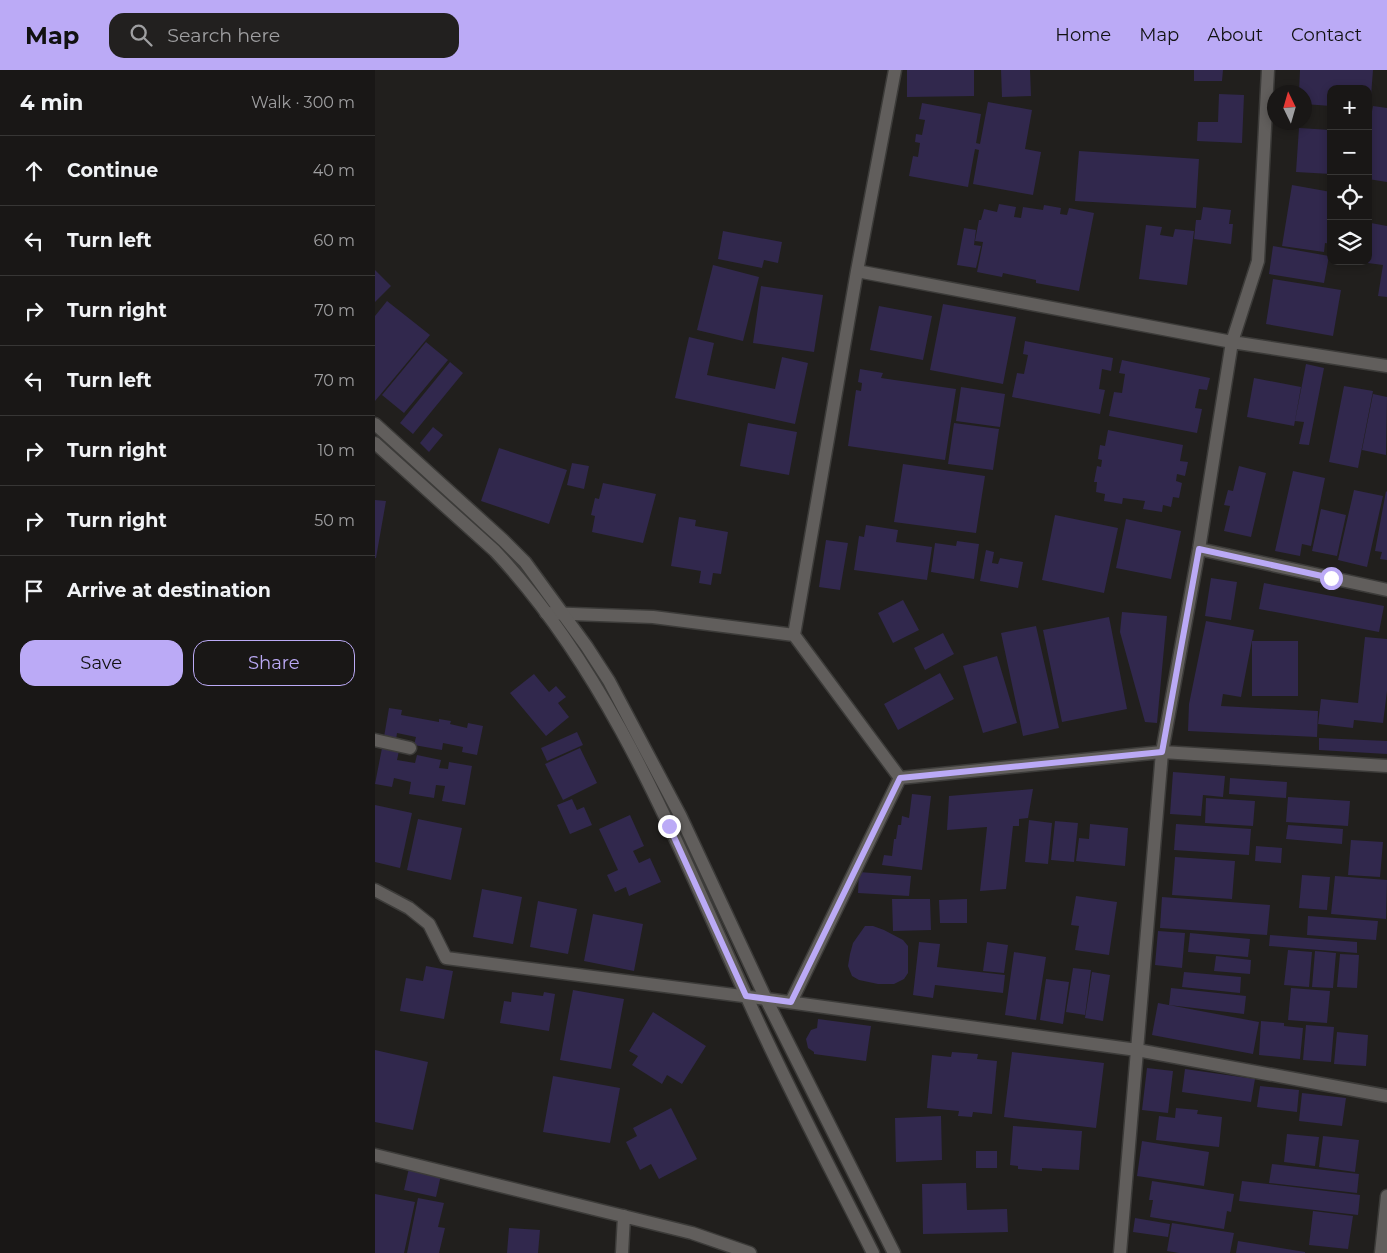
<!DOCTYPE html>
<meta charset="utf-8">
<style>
:root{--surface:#191716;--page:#22201f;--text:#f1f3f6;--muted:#9f9fa1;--line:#373635;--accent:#bbaaf6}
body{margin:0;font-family:Montserrat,sans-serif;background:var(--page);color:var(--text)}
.controls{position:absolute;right:15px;top:15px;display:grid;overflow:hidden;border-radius:10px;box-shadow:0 2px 8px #0003}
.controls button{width:45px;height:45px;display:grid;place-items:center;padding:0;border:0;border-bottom:1px solid var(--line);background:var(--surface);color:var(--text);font:25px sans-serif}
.compass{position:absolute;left:892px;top:15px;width:45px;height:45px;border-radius:50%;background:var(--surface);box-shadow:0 2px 8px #0003;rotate:355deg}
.stop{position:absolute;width:15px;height:15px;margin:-11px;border:4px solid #bbaaf6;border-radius:50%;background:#fff}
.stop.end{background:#bbaaf6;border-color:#fff;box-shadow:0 1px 5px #0008}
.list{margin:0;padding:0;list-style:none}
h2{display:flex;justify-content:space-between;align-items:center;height:65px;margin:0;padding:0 20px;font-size:21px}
h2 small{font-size:16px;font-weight:400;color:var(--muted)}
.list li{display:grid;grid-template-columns:32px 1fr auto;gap:15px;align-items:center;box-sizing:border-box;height:70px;padding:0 20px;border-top:1px solid var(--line)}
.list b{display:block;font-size:19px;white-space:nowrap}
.list em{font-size:16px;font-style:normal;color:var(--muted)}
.actions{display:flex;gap:10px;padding:15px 20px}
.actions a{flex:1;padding:11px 0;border:1px solid var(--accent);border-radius:15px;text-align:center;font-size:18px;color:var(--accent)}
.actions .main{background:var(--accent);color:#111}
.icon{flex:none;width:28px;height:28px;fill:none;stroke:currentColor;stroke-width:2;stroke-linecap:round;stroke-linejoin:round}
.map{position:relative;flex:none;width:1012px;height:1183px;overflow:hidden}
header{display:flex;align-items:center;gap:30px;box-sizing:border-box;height:70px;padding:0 25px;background:var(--accent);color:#111}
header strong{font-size:24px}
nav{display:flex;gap:28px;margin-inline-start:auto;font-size:18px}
.search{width:350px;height:45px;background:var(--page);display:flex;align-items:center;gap:12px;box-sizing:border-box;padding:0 18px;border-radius:15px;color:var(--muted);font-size:19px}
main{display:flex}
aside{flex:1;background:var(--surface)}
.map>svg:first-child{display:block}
.building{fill:#31284d}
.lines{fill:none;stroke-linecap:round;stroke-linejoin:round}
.street-casing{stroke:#3c3b39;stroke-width:15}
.secondary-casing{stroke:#3c3b39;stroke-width:15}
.street{stroke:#615e5c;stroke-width:12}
.secondary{stroke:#615e5c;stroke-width:12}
.route{stroke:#bbaaf6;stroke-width:6}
</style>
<header>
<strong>Map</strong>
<div class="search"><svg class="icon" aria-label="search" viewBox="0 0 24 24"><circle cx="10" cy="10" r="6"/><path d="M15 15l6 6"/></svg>Search here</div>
<nav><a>Home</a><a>Map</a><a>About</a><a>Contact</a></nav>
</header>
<main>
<aside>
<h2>4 min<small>Walk · 300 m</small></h2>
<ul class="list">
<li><svg class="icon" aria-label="ahead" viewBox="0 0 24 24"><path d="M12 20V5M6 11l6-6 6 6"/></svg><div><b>Continue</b></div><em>40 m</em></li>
<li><svg class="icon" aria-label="left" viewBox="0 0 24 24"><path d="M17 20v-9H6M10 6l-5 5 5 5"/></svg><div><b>Turn left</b></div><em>60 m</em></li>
<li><svg class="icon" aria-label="right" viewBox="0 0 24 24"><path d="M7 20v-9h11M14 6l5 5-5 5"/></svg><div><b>Turn right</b></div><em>70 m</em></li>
<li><svg class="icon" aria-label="left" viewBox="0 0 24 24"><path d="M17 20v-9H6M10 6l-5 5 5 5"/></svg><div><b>Turn left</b></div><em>70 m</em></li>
<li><svg class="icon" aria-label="right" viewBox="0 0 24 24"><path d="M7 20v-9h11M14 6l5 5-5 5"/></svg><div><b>Turn right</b></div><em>10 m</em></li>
<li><svg class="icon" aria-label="right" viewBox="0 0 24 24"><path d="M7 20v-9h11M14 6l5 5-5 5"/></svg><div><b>Turn right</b></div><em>50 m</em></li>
<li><svg class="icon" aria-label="arrive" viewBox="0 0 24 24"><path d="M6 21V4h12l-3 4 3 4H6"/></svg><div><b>Arrive at destination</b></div></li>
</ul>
<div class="actions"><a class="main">Save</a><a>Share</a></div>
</aside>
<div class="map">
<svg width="1012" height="1183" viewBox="0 0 1012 1183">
<rect width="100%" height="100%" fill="#211f1d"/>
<path class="building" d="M532,0H599V26L532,27Z
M626,0H655L656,26L627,27Z
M819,0H848L847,11H819Z
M925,0H998L995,39H993V19H956V36L929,34V22H924Z
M844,24L869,25L867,73L822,71L823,52H843Z
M613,32L657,40L650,79L666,82L658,125L598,114L604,80L600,79L593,117L534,106L538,86L543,87L545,73L540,72L541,64L547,65L550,50L544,49L547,33L606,44L601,73L605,74Z
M998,36L1012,38V112L993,109V62Z
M924,58L956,60V104L921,102Z
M704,81L824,89L821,138L700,131Z
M917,115L956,122V174L950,173L949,182L907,176Z
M624,134L641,137L639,147L646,148L648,137L668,140L669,135L686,138L685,144L692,145L694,138L719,143L704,221L661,213V210L628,203L627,207L602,202L608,172L600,171L604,150H606L609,139L622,142Z
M828,137L856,140L854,154H858L856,174L819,169L821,150H826Z
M993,142L997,143L996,153L1012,156V227L1003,226L1008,195L993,193Z
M771,155L787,157L785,165L798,167L800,159L819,161L812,215L764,209Z
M589,158L601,160L599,175L606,176L601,198L582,195Z
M348,161L407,172L403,193L389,190L387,198L343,189Z
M898,176L954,186L949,213L894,204Z
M338,195L384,207L368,271L322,260Z
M0,200L16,216L0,232Z
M898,209L966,220L958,266L891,254Z
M386,216L448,225L439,282L378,273Z
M12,231L55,265L0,331V246Z
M568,234L641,247L628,314L555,300Z
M504,236L557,246L548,290L495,280Z
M314,267L339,273L332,305L400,319L407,287L433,293L420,354L300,328Z
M650,271L738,288L736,301L727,299L724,319L730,320L725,344L637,327L642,303L649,304L653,285L648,284Z
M51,272L73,290L29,343L7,325Z
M747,290L835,308L832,320L824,319L820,338L827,339L822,363L734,346L739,322L747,323L750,304L744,303Z
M75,292L88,303L38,364L25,353Z
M931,294L949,298L934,375L924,374L929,352L920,351Z
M485,299L508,303L506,308L581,319L570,390L473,376L481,320L486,321L487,313L483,312Z
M879,308L926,317L919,356L872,347Z
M969,316L998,321L983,398L954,392Z
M586,317L630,324L625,357L581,351Z
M998,324L1012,327L1011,385L987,380Z
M373,353L422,362L414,405L365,396Z
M579,353L624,359L618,400L573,394Z
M58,357L68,365L54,382L45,373Z
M733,360L808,375L805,391L813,392L810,406L802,404L801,411L807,413L804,428L798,427L796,437L788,435L787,442L768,439L770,431L748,428L747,434L729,431L730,424L721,422L722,412H719L722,396L726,397L727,390L723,389L725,375L730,376Z
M124,378L192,400L174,454L106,431Z
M197,393L214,396L209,419L192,415Z
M528,394L610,406L601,463L519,452Z
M864,396L891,403L876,467L849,461L855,436L849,435L853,420L858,421Z
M918,401L950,408L936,476L927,474L925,486L900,481Z
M228,413L281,424L268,473L217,462L220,446L216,445L220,428L224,429Z
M979,420L1008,426L992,497L963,490Z
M1011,421L1012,422V490L1005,489L1007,482L1000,481Z
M0,430L11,431L1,488H0Z
M946,439L971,445L962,486L937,481Z
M680,445L743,458L729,523L667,510Z
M304,447L321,450L320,456L353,462L346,504L338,503L336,515L324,513L326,501L296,496Z
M751,449L806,461L796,509L741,498Z
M491,455L523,460L521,472L557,477L552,510L479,500L484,466L489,467Z
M451,470L473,473L465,520L444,517Z
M582,471L604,474L599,509L556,502L560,473L581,476Z
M611,480L619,482L617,493L623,494L625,488L648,492L643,518L605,511Z
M836,508L862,512L856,550L830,546Z
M889,513L1009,536L1004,562L884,539Z
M528,530L544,560L518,573L503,543Z
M747,542L792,546L782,653L770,652L745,562Z
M734,547L752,639L687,652L668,560Z
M831,551L879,560L866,627L848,624L846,636L943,641L942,667L813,661L814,634Z
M661,556L684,658L648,666L626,563Z
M568,563L579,584L550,600L539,578Z
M990,567L1012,569V621L1008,653L979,650L978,658L943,654L946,629L983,633Z
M877,571H923V626H877Z
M622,586L642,653L608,663L588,596Z
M565,603L579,629L523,660L509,634Z
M159,604L174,622L181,616L191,627L183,633L194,647L171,666L135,623Z
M14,638L27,640L26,645L64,652V649L76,651L75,654L92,658L93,653L108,656L102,685L87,682L88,677L68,673L67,680L39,675L41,667L22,663L21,670L9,667Z
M202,662L208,675L172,691L166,678Z
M944,668L1012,671V684L944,680Z
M7,678L24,681L22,690L40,693L42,685L66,690L64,698L73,699L74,692L97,696L90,735L67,731L70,716L61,715L59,728L34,724L36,712L19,708L17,717L0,714Z
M205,678L222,713L188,730L170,694Z
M798,702L850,706L848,727L828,725L826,746L795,744Z
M855,708L912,712L911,728L854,724Z
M658,719L653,748L644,749V756H638L631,819L605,821L612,757L572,760L574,726Z
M537,724L556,726L547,800L507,795L509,785L517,786L519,769H521L523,755H526L527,746L534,748Z
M913,727L975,731L973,756L911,752Z
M831,728L880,731L878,756L830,753Z
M197,729L202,740L209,737L217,755L195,764L182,735Z
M0,735L37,743L25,798L0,792Z
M255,745L269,776L258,781L264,793L275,788L286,812L254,826L251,817L240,822L232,805L243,800L224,759Z
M43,749L87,758L76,810L32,800Z
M654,750L677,753L673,794L650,792Z
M680,751L703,753L699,792L676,790Z
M715,754L753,758L750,796L701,791L704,768L714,769Z
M801,754L876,759L874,785L799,780Z
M913,755L968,759L967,774L911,769Z
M976,770L1008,772L1005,807L973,805Z
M881,776L907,778L906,793L880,791Z
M800,787L860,791L857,829L797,825Z
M484,802L536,806L534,826L483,823Z
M927,805L955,807L952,840L924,838Z
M960,806L1012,810L1011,849L956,844Z
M107,819L147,827L138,874L98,867Z
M701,826L742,832L734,885L700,880L704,856L696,855Z
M787,827L895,835L892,865L785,858Z
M517,829H555L556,860L518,861Z
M592,829V853H565L564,830Z
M163,831L202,839L193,884L155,877Z
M218,844L268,854L259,901L209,891Z
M933,846L1003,851L1001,870L932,865Z
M490,856H498L509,860L528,870L533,876V903L529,909L519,914H503L484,910L477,906L473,896L475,884L478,873Z
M783,861L810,863L807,898L780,895Z
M815,863L875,869L873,887L813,882Z
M895,865L982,872V883L894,876Z
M544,872L565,874L562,897L630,905L628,923L560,915L558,928L538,925Z
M612,872L633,875L629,903L608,901Z
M913,880L937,882L934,917L909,915Z
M940,881L961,883L958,918L937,917Z
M639,882L671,887L661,950L630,945Z
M965,884L984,885L982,918L962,917Z
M841,886L876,890L875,904L839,901Z
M51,896L78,901L69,949L25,941L31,908L48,911Z
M698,898L716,900L710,945L691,942Z
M717,902L735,905L728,951L710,948Z
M809,902L866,907L865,923L807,917Z
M671,909L694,912L688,954L665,950Z
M796,918L871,926L869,944L794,935Z
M916,918L955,921L952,953L913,950Z
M198,920L249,929L236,999L185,990Z
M137,922L168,926L169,922L180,924L174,961L125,953L129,931L136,932Z
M783,933L884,952L878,984L777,965Z
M278,942L331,976L307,1014L292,1005L287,1014L257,995L263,986L254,981Z
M443,949L496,956L491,991L439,984V982L433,978L431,969L436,960L442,958Z
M886,951L909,953V956L928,958L925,989L884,985Z
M931,955L959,957L956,992L928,990Z
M962,962L993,965L991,996L959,994Z
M0,980L53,992L38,1060L0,1052Z
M577,982L603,984L602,989L622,991L617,1044L598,1042L597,1047L583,1046L584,1041L552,1038L557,985L576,987Z
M637,982L729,993L721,1058L629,1047Z
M772,998L798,1001L793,1043L767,1040Z
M810,999L880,1009L876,1032L807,1022Z
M178,1006L245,1018L235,1073L168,1062Z
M885,1016L924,1020L922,1042L882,1037Z
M927,1023L971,1028L967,1056L924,1051Z
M296,1038L322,1089L284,1109L276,1094L265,1100L251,1072L262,1066L258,1058Z
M801,1038L823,1040L822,1044L847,1047L844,1077L781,1070L784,1046L800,1048Z
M566,1046L567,1090L521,1092L520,1048Z
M638,1056L707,1061L704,1100L667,1098V1101L643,1099V1096L635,1095Z
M912,1064L944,1067L940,1096L909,1092Z
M948,1066L984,1070L980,1102L944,1097Z
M767,1071L834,1082L829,1116L762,1106Z
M601,1081H622V1098H601Z
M897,1094L984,1104L982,1123L894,1113Z
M34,1098L66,1105L61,1127L29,1120Z
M777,1111L859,1124L856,1142L852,1141L849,1159L775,1147L778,1130H774Z
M867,1111L985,1125L983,1145L864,1131Z
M591,1113L592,1140L632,1139L633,1162L548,1164L547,1114Z
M0,1124L40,1132L29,1183H0Z
M43,1128L69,1133L63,1157L70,1158L64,1183H32Z
M938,1141L978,1146L973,1179L934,1175Z
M760,1148L795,1154L793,1167L758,1162Z
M797,1153L859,1163L855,1183H804L792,1181Z
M134,1158L165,1160L163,1183H132Z
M863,1171L930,1182V1183H861Z"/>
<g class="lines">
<defs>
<path id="street" d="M482,201L857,272L1012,296
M824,479L1012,520
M171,543L278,547L419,565L525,708
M419,565L482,201L520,0
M0,670L35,678
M525,708L787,682L1012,696
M0,820L34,838L54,854L71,888L391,929L762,980L1012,1026
M416,932L525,708
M0,1085L317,1163L375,1183
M247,1183L249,1146
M745,1183L787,682L824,479L857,272L883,191L893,0
M1006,1183L1012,1126"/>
<path id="secondary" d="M0,354L128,470L150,492L212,577L234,611L305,745L391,929L519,1183
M0,373L120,481C237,606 300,770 370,923C409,1011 455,1097 498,1183"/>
</defs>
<use href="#street" class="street-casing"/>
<use href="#secondary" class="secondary-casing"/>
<use href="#street" class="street"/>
<use href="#secondary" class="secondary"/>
</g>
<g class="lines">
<path class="route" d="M294,756L371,926L416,932L525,708L787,682L824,479L956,508"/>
</g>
</svg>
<div class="controls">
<button>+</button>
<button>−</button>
<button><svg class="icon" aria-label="locate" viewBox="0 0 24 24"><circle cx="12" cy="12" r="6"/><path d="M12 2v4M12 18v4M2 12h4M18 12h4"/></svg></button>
<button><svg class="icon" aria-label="layers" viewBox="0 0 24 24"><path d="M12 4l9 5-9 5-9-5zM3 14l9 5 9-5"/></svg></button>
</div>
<svg class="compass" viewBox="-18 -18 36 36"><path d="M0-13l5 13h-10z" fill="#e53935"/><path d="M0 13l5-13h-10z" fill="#9f9fa1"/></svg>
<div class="stop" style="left:956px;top:508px"></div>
<div class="stop end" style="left:294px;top:756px"></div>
</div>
</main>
